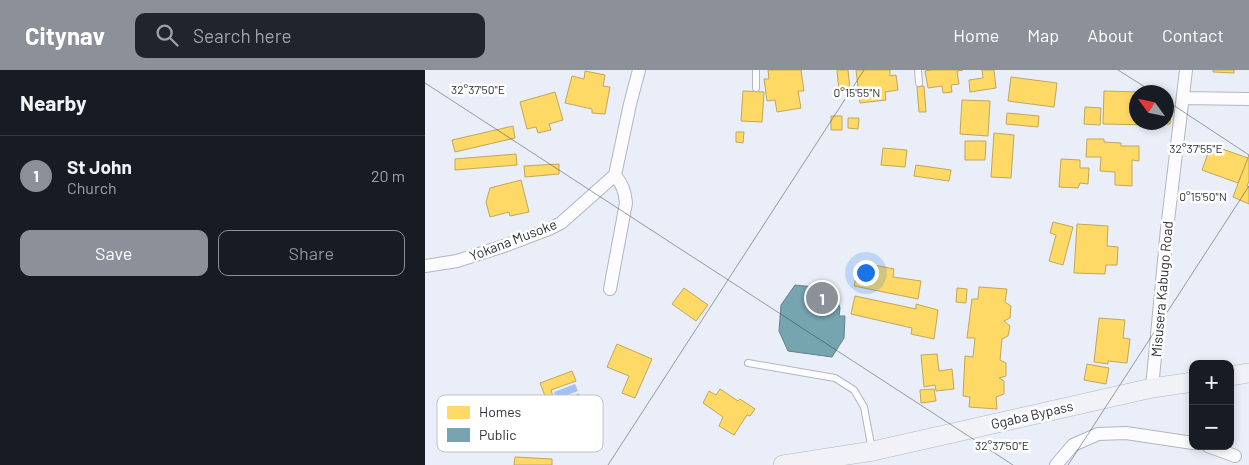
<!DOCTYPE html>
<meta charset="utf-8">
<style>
:root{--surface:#171b24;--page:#20242c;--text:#f1f3f6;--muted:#9ea1a6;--line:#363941;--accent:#8c9099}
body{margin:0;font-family:Barlow,sans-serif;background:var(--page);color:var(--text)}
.controls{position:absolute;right:15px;bottom:15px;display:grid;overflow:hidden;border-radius:10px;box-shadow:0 2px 8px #0003}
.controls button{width:45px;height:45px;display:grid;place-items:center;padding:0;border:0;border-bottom:1px solid var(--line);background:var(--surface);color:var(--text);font:25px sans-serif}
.compass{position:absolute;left:704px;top:15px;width:45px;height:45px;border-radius:50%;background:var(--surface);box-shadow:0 2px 8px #0003;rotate:303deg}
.you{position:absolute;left:440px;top:202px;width:18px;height:18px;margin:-12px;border:4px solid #fff;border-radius:50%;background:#1a73e8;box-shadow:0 0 0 8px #1a73e833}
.badge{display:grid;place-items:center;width:32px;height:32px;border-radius:50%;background:var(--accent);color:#fff;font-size:16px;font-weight:700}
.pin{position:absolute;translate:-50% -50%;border:2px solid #fff;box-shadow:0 1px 5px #0006}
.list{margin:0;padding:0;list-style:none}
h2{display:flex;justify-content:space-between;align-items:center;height:65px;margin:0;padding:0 20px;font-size:21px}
h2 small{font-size:16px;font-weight:400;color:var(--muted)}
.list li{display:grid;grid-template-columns:32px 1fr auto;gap:15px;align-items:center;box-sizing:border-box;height:80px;padding:0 20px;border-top:1px solid var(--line)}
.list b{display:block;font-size:19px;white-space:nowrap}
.list p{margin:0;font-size:16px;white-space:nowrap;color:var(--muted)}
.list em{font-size:16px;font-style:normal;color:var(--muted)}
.actions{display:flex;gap:10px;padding:15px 20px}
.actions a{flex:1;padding:11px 0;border:1px solid var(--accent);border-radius:10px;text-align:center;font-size:18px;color:var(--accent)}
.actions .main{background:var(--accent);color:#fff}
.icon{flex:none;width:28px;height:28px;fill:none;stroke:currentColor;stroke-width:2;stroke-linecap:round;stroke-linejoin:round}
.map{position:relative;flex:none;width:824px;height:395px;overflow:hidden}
header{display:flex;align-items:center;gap:30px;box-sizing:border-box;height:70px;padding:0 25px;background:var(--accent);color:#fff}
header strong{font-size:24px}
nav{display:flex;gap:28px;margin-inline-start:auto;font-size:18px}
.search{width:350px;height:45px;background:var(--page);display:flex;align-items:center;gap:12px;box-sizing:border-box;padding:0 18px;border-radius:10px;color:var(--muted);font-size:19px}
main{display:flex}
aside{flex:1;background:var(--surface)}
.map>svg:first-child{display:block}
.water{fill:#a4c0f3}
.homes{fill:#ffd966;stroke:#c1a758}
.public{fill:#76a5af;stroke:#61828c}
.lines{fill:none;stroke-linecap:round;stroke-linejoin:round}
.lane-casing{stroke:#b2b6be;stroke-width:8}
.street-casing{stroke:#b2b6be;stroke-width:14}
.secondary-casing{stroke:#b2b6be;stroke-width:20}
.lane{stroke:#fcfcfe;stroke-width:6}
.street{stroke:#fcfcfe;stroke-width:12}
.secondary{stroke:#f0f2f8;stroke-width:19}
.ticks{fill:none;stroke:#2f3239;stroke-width:1;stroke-opacity:0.45}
.labels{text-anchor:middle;stroke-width:5;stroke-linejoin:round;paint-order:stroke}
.street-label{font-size:14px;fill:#2f3239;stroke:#fff}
.key{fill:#fff;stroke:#c1c2c4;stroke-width:1}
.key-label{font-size:14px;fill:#2f3239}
.ticks-label{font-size:12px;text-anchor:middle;fill:#2f3239;stroke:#fff;stroke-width:5;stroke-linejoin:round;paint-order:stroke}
</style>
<header>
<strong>Citynav</strong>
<div class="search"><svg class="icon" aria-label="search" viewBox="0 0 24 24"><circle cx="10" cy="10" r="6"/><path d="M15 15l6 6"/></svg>Search here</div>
<nav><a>Home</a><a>Map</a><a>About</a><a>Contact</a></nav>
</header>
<main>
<aside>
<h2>Nearby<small></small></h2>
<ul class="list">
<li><span class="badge">1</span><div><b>St John</b><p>Church</p></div><em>20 m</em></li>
</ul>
<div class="actions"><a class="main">Save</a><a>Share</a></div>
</aside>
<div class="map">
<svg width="824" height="395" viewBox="0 0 824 395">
<rect width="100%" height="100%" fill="#e9eef8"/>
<path class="water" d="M150,314L153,321L132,329L129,322Z"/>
<path class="homes" d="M343,0H376L379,21H373L376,38L352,42L350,30L342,31L339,9H344Z
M412,0H423L425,20L414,22Z
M431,0H465V6L471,5L473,20L460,22L461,30L435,33Z
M506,0H538L532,1L534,14L526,15L527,22L518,23L517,16L503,18L500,1Z
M557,0H569L571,18L545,22L544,10L558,8Z
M788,0H809V3L788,2Z
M160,1L180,5L178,16L185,17L180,44L167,43V39L140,33L147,6L159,9Z
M586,7L632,13L629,37L583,31Z
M499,16L501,42H494L492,17Z
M318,21L339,22L337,52L316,51Z
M679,21L712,22V52H730V55L678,54Z
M130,22L138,50L124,54L126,60L113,63L111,57L102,59L95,32Z
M537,30L565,31L563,66L535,64Z
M660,37L676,38L675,55L659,54Z
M742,42H746L745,54H733V52H742Z
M582,43L614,46L613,57L581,54Z
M406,46H417V60H406Z
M423,48H434L433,59L423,58Z
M88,56L90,68L30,82L27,70Z
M311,62H319L318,73L311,72Z
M569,63L589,65L586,108L566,107Z
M662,69H679V72L696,73V76H714V91L707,90V116L690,115V102L675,101L676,87H661Z
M540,71H561L560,90H540Z
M786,75L823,88L813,113L777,100Z
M458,78L482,80L480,97L456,95Z
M91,84L92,95L30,100V89Z
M824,85V111L822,116L824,117V134L808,127Z
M636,89L655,90V98H664L663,114L655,113L653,118L634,117Z
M134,94V104L100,107L99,96Z
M491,95L526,100L524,111L489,106Z
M96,110L104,142L85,146L84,142L65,147L61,132L65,118Z
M628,152L648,157L638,195L624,191L631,165L625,163Z
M652,154L683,156L682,176L693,177L692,195H681L680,204L649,203Z
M434,192L469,199L468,207L496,211L493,229L429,216Z
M554,217L582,219L580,232L586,236L585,248L579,251L585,256L583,266L577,269L575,290L581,293V306L574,308L579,311V324L571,327L572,339L544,337L545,327L538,326L540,286L548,287L550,268H542L547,229H553Z
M259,218L283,235L271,251L247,234Z
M532,218L542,219L541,233L531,232Z
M430,226L491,239V234L513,240L509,269L486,264L487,258L426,244Z
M674,248L700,250L698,268L705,269L702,293L683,291V294L669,292Z
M192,274L227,289L210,328L197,323L204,306L182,297Z
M512,284L514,301L527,299L529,319L511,321L510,315L499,317L496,285Z
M662,294L684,298L681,314L659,310Z
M147,301L151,311L126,320L130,333L154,324L157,332L127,344L115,313Z
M295,319L313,331L315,329L330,339L325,346L322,345L309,365L294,356L298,347L278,333L284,321L291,325Z
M509,319L511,331L496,333L495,320Z
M90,387L127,389V395H89Z"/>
<path class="public" d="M370,215L408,219L415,238L414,246H420L419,268L407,287L363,281L354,261L356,235Z"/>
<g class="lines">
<defs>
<path id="lane" d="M493,0L494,13
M331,18V0
M323,293L410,308L429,320L439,337L447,380"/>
<path id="street" d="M758,28L824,29
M190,105L205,34L214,0
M0,196L32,191L79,176L124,159L136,153L190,105
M185,219L201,133C200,121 197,114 190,105
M727,318L742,159L761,0
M783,376L810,386
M631,395L648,375L673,364L701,363L768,373"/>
<path id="secondary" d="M805,306L824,303
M358,395L448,381L727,318L768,312"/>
</defs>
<use href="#lane" class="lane-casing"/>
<use href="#street" class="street-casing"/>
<use href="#secondary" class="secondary-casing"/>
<use href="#lane" class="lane"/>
<use href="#street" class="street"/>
<use href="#secondary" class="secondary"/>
</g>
<path class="ticks" d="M693,0L728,22M0,13L588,395M742,31L824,85M183,395L439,0M643,395L824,116"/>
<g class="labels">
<g class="street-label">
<text transform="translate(88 170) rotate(-21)" y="5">Yokana Musoke</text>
<text transform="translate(737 219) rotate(-85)" y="5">Misusera Kabugo Road</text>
<text transform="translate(607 345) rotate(-13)" y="5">Ggaba Bypass</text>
</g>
</g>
<rect x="12" y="325" width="166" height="57" rx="8" class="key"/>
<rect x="22" y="336" width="23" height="13" fill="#ffd966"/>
<rect x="22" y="358" width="23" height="14" fill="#76a5af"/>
<g class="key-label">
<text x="54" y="347">Homes</text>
<text x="54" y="370">Public</text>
</g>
<g class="ticks-label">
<text x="53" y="24">32°37'50"E</text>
<text x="432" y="27">0°15'55"N</text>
<text x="771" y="83">32°37'55"E</text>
<text x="778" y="131">0°15'50"N</text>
<text x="577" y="380">32°37'50"E</text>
</g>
</svg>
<div class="controls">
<button>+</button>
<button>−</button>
</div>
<svg class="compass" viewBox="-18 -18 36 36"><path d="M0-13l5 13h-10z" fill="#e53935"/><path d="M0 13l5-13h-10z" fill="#9ea1a6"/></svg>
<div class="you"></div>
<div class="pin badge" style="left:397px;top:228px">1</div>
</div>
</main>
